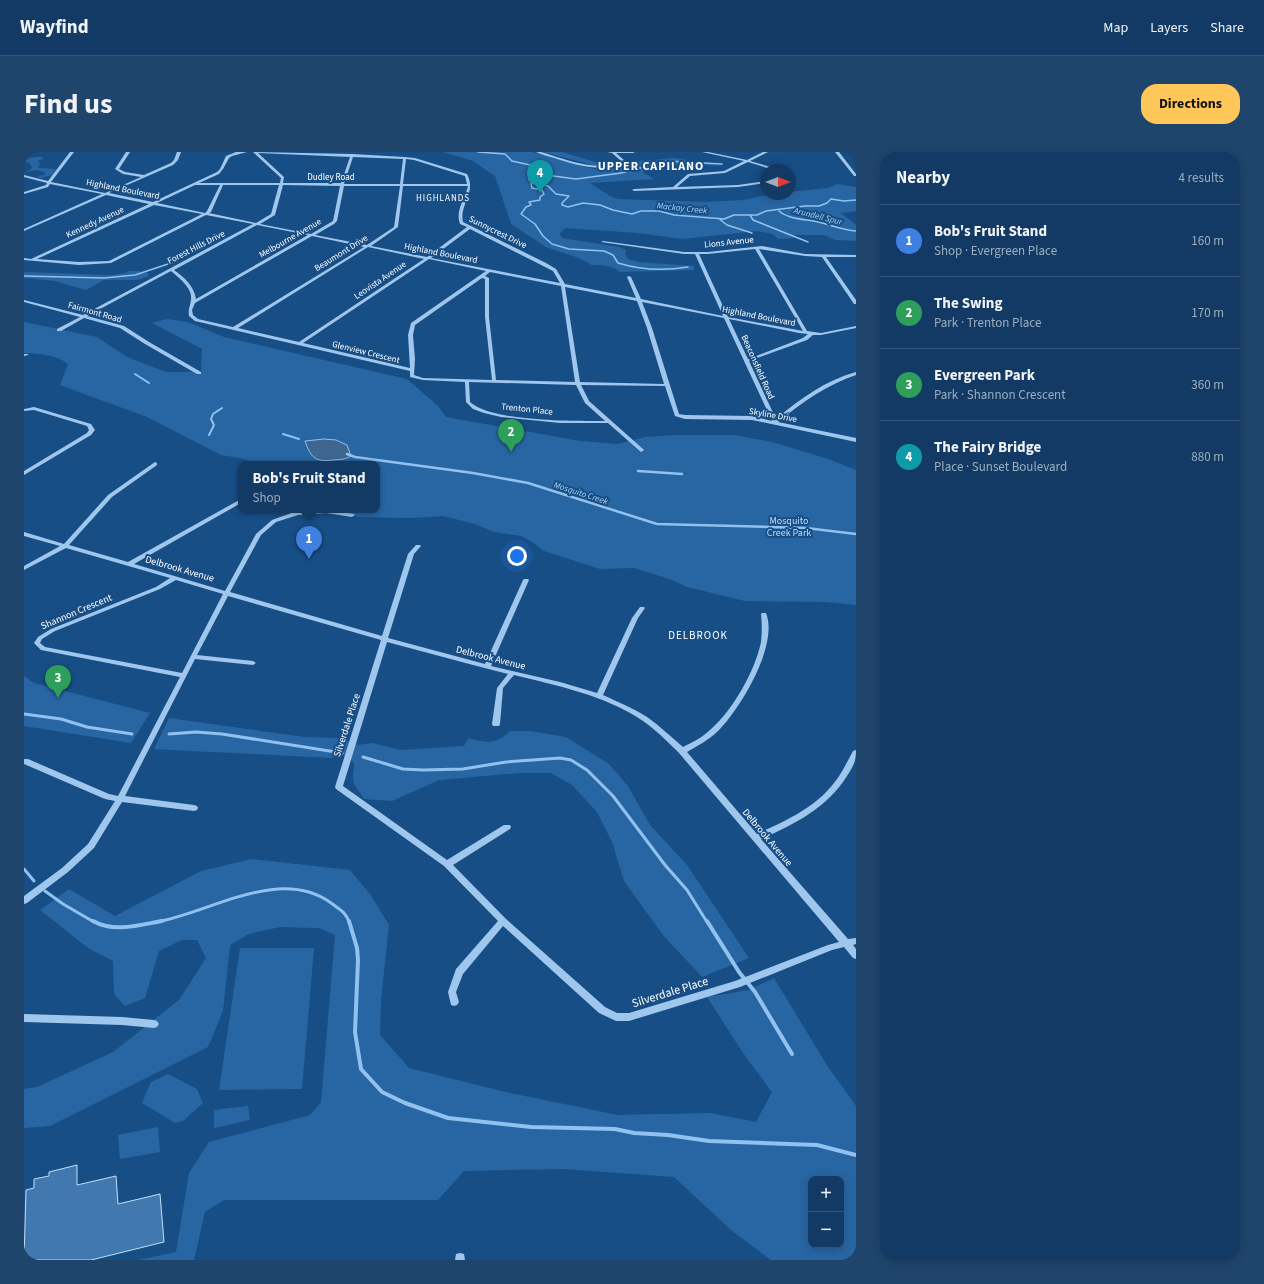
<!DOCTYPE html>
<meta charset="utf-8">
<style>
:root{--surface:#123a64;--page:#1f456d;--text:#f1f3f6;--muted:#9cadbf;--line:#315478;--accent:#ffc65a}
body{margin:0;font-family:"Source Sans 3",sans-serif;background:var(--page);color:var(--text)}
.controls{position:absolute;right:12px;bottom:12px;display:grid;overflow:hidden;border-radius:8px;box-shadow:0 2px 10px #0003}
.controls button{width:36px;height:36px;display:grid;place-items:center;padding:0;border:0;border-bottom:1px solid var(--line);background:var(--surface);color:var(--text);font:20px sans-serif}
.compass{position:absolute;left:736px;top:12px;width:36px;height:36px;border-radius:50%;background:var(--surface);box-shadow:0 2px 10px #0003;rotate:90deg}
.you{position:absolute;left:493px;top:404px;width:14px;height:14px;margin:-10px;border:3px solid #fff;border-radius:50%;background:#1a73e8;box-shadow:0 0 0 6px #1a73e833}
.badge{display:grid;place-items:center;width:26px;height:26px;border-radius:50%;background:var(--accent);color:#fff;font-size:13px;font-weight:700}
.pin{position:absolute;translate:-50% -33px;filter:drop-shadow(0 1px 2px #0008)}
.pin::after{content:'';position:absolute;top:21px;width:14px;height:12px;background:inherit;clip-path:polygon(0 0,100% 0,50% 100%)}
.popup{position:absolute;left:214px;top:309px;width:142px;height:52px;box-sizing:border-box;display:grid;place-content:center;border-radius:8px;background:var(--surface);filter:drop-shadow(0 1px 3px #0005);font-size:13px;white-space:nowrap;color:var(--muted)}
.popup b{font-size:15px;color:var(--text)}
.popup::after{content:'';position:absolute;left:50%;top:100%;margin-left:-8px;border:8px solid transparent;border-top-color:var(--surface)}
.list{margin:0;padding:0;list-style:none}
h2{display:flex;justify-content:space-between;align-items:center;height:52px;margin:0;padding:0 16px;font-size:17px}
h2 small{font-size:13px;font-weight:400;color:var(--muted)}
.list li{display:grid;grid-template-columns:26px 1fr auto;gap:12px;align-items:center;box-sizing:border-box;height:72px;padding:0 16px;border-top:1px solid var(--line)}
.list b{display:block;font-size:15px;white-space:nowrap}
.list p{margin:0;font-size:13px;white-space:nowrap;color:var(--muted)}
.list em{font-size:13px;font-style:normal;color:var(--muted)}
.map{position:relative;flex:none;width:832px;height:1108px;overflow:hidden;border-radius:16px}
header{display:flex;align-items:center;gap:24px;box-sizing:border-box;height:56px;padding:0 20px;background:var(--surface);border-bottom:1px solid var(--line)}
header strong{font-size:19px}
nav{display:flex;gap:22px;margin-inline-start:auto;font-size:14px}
.intro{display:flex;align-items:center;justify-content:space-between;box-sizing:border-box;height:96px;padding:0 24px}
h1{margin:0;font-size:28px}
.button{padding:10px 18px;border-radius:16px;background:var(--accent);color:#111;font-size:14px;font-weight:700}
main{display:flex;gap:24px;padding:0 24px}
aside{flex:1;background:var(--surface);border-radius:16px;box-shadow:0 2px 10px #0003}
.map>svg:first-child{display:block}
.green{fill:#2866a3;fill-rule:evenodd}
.water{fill:#3e668f;stroke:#91c2ef}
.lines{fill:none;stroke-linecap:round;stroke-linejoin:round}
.stream-far4{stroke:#91c2ef;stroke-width:1.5}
.stream-far3{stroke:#91c2ef;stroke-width:2}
.stream-far2{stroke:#91c2ef;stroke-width:2.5}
.stream-far1{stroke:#91c2ef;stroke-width:3}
.stream{stroke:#91c2ef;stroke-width:4}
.building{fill:#4178b0;stroke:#c4dff9}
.minor{fill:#9fc6ed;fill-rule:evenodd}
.labels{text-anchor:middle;stroke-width:4;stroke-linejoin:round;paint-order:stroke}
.far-street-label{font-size:9px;fill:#fff;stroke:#184e86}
.far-neighbourhood-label{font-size:9px;letter-spacing:1px;fill:#fff;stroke:#184e86}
.far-water-label{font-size:9px;font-style:italic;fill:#aad0f4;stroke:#184e86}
.park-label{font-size:10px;fill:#c4dff9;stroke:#184e86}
.street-label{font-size:10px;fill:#fff;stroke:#184e86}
.neighbourhood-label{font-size:11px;letter-spacing:1px;fill:#fff;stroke:#184e86}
.far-district-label{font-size:12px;font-weight:bold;letter-spacing:1px;fill:#fff;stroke:#184e86}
.near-street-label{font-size:12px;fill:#fff;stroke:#184e86}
</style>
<header>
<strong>Wayfind</strong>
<nav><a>Map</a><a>Layers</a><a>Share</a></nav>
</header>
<div class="intro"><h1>Find us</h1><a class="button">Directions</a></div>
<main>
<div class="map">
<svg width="832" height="1108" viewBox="0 0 832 1108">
<rect width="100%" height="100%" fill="#184e86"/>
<path class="green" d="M419,0H508L570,17H584L603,12V10L651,6L701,14L659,12L631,16L618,20L630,27L566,31L586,44L594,47L682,50L719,48L749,42H766V40L804,36L813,32L832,35V59L817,61L832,73V89L812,88L800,83H769L771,86L754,87L749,82L733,79L658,87L614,81L541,76L536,82L538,86L595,95L602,98L601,102L604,107L614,110L670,114V118L596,120C588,113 578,113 567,113L565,111L555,106L522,95L487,72L471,24L449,9Z
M519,0H538L571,10L593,11L576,15Z
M18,5L19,7L13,9L16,11L14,16L32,17L28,23L16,26L13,24L21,23V20L13,18L2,20L8,16L6,11L0,9C5,5 12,5 18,5Z
M106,119H115L124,121L125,124L113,128H80L62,138L31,129L0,126V120L87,123L101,121Z
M143,167L164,170L200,185L383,227L414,254L422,265L556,289L594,292L621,285L653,283H710L748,290L804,307L832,318V453L802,450L721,449L663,435L648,428L610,416L576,417L520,399L510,391L497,384L470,380L451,372L419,364L386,366L333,365L325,358H353V312H236L216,306L197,303L123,265L36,233L44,212C32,202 14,202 0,201V170L73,185L103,205L142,220H177L178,197L128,171Z
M0,524L10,531L126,561L107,591L0,574Z
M145,566L280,585L317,586L334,593L348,591L377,598L440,594L444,586C462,591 472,593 486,579H506L542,585L585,612L604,634L626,673L663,713L725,806L678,825L639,783L600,729L588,690L573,660L548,633L527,621H496L415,628L368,649L340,647C337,642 332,636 330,631C325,616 339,612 319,603L308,606L130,597Z
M227,707L326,718L346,742L365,773L357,848L356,883L385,916L486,941L594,963L686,961L732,970L748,940L719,901L683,845L725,838L750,826L804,915L832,954V1108H747L707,1078L650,1025L540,1017L440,1019L414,1048H200L181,1060L170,1108H114L152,1100L165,1021L185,990L286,963L297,950L311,783L295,776L256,775L225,782L206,793L199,859L184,895L26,974L0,976V937L13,935L89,900L155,848L182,806L173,788H158L135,799L121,846L101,854L90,842L89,809L64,796L16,758L45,737L91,764L177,719ZM787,1027H817V1093H787Z
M216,796H290L278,937L195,938Z
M144,922L173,937L179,951L159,969L151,971L118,951L127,930Z
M224,954L226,968L190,976V958Z
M134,975L136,1000L96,1007L94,983Z"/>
<path class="water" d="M300,287L312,288L323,293L327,304C320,308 317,307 309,308C291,310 287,306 281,289Z"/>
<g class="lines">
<path class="stream-far4" d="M454,0L481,2L488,9L506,13L509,19L506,22L505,28L510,31L524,34L532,42L545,44L538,51V53L544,55L559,51L576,53L589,58L608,62L617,59H635L650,63L700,67L710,63H733L742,59L781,54H795L803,51L807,47L820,49L832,48
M507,21L552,27L597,21L643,9L698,12
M507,31L508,36L518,38L520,42L516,45V48L505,50L507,53L502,55L497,62L511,72L519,84L528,92L545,97L580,99L589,103L594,111C617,118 640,119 664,115
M755,59C765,68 785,67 798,71C810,74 820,78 832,79
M726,63L729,68L784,90
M694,66L703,73L728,81
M0,124L80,126L111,123L153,109"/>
<path class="stream-far3" d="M111,222L125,231
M259,282L275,287
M185,283L190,273L187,267L189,262L198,256"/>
<path class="stream-far2" d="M323,302L331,305L449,321L504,331L633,372L782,376L832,382
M614,319L658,322"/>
<path class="stream-far1" d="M0,562L37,567L63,575L108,582
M145,582L172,580L198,582L318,601
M339,605L379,617L399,618L439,617L482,610L536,606L547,608L563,618L589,644L641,713L663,738L683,770
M0,717L10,729
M21,739L39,752L70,770
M133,770C187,760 256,714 307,751C315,757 322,760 325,770"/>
<path class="stream" d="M69,769C90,781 116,773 138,769
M325,769L333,796L334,808L331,880L337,917L358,940L381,951L424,966L507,975L591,977L610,981L644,983L685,989L793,993L832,1003
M683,769L715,820L731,840L768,902"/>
</g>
<path class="building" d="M53,1013V1033L92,1024L94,1052L136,1042L140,1090L67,1108H0L2,1038L10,1036V1027L25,1024V1020Z"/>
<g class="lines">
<path class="minor" d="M46,0H50L27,30L81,41L117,25L99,22L91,17L102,0H106L95,17L101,20L120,23L147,11L150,8L153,0H157L154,8L149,13L85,41L129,50L193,20L196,17L202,4L212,0H223L208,4L205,6L199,17L195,22L175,31H256L257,26L229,0L328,2L381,5L391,6L443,22C453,41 435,52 439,70L522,111L532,117L541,132L612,146L603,125L605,124L607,125L617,147L699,164L671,102H660L577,90L579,89L660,100H684L738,94L781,102L832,103V105H802L832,148V152H830L798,105L781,104L735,97L783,179L797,181L832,174V176L797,183H789L783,188L725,209L752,267C776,247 802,228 832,220V223C803,233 778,250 754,270L832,286V290L728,268L661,267L651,264L641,234L557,233L565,249L619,297L620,298L617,300L584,271H536L477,265L460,261L449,257L442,250L441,230L399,228L386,225V219L171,169L165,164C164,157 166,155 167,148C169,136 155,126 147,119L63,164L100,174L125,190L177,220V222H173L121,192L96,176L60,166L37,179H33V177L56,165L0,150V148L59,163L229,72L182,63L87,111L55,113L0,108V106L7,107L125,52L82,43L0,79V77L78,42L26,32L24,35L0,42V40L22,33L23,31L0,25V23L24,29ZM234,1L326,5L317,31H259L260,25ZM329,5L379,7L376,32H320ZM382,7L390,8L441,24L443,32H379ZM171,33H196L183,59L181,61L133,51ZM199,33H255L247,62L232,71L185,61L187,60ZM259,33L316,34L309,69L287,82L236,72L251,63ZM320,34H376L370,75L343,93L291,83L310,72L313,69ZM379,34H444C441,47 431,58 436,72L443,75L403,105L347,94L374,75ZM130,53L178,62L85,109L55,110L13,107ZM233,73L284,83L172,147C170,134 160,125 150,118ZM446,77L529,119L536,131L407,106ZM288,84L340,95L209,175L174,167L169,163L168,158L171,151ZM344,95L400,107L275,190L214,176ZM731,97L779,179L704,165L675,102H684ZM405,107L462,119L387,171L384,183L386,216L279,191ZM466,120L537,134L551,230L472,228L465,165V126L461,124ZM458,126L461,127V165L468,228L399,226L390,223L391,207L389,183L391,173ZM541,135L613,149L623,176L640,232L556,230ZM618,150L700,166L748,269L728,264L661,263L655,262L628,176ZM705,167L775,181L784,182L779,186L724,207ZM445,230L552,233L561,251L581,269C550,269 468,270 446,250Z
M512,0H517C544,8 569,19 597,11V9L588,1L583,0H611L609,1H592L601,9L599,13C574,19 554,14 530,6C524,4 518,3 512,0Z
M678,0H684L723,8L739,0H744L726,9L747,15L752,18H748L737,14L724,10L701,21L666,24L653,35L714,33L742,29V31L714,35L610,39L608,38L610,37L649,35L664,22L700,19L720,9Z
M811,0H815L832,22V24H830Z
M0,202H4V203L0,204Z
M10,255L67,272L71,278L67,283L0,323V319L63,281L65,278L63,274L10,258L0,259V257Z
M131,310L133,311V313L88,345L45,393L104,410L217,347V351L110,412L201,439L232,382L248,368L273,359L307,358L330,362L331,363L328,365L302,361L274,363L252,370L237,383L206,440L358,484L384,402L392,393H396L397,394L390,402L364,486L461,512L499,428L500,427H504L505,428L467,514L536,530L573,541L608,466L616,455H620L621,456L614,466L579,543C594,550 609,556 623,565C636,574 647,585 659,595C669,590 679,585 687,577C709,558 731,519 737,490C738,480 738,472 737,462L738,461H742C755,493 716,557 694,579C685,588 673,594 663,600L733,682C761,669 791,656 810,631C818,621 823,610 829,599L832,598C832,611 829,614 823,624C803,656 771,672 737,687L824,787L832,786V792L829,793L832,797V807L829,806L820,795L808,798L716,835L605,869H592L575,861L479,774L439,822L432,840L435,850L433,853L430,854L427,853L424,840L432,817L474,769L420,714L312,637L311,635L357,488L204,444L173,503L229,509L232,511L229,513L171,507L101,644L170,653L173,654L174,656L173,658L170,659L98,650L70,696L44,720L3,751L0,752V744L38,716L64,692L91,649L81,647L0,612V607H4L85,642L94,644L156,525L17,498L10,491L14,485L27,477L132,435L146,426L42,396L0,418V414L36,394L0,384V380L40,392L84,343ZM152,428L199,442L158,521L21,495L16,491L18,487L31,479L136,437ZM363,490L449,513L484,522L473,536L468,572L469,574H475L476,572L479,536L490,523C534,534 581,543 619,569C632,578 644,590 655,601L815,790L804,793L711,829L605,861H593L581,855L482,767L429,713L486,677L487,675L486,673H480L423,708L319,634Z
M0,862L98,865L130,868L133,869L135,872L133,875L130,876L98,873L0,870Z
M436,1101L440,1102L441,1108H431L432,1102Z"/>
</g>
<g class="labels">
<g class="far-street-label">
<text x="307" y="28">Dudley Road</text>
<text transform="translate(99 37) rotate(11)" y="3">Highland Boulevard</text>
<text transform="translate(71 70) rotate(-25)" y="3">Kennedy Avenue</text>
<text transform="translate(474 80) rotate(26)" y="3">Sunnycrest Drive</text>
<text transform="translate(266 86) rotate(-30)" y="3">Melbourne Avenue</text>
<text transform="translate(705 90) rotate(-6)" y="3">Lions Avenue</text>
<text transform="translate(172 95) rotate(-27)" y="3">Forest Hills Drive</text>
<text transform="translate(317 101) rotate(-32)" y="3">Beaumont Drive</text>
<text transform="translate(417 101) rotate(11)" y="3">Highland Boulevard</text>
<text transform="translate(356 128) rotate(-34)" y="3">Leovista Avenue</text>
<text transform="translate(71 160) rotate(16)" y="3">Fairmont Road</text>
<text transform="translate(735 164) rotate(11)" y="3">Highland Boulevard</text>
<text transform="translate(342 200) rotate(14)" y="3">Glenview Crescent</text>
<text transform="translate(734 215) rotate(66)" y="3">Beaconsfield Road</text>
<text transform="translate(503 257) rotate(6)" y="3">Trenton Place</text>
<text transform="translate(749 263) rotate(10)" y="3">Skyline Drive</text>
</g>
<g class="far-neighbourhood-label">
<text x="419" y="49">HIGHLANDS</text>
</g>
<g class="far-water-label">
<text transform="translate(658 56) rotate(6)" y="3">Mackay Creek</text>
<text transform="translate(794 64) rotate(14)" y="3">Arundell Spur</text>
<text transform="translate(557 341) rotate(18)" y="3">Mosquito Creek</text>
</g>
<g class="park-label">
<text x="765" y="372">Mosquito<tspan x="765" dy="12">Creek Park</tspan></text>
</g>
<g class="street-label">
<text transform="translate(156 416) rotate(16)" y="4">Delbrook Avenue</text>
<text transform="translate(52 459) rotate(-23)" y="4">Shannon Crescent</text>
<text transform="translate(467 505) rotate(14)" y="4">Delbrook Avenue</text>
<text transform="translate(322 573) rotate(-72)" y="4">Silverdale Place</text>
<text transform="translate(744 685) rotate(50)" y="4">Delbrook Avenue</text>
</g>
<g class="neighbourhood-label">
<text x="674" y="487">DELBROOK</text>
</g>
<g class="far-district-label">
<text x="627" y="18">UPPER CAPILANO</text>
</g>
<g class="near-street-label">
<text transform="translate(646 840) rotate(-17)" y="4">Silverdale Place</text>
</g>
</g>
</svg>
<div class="controls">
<button>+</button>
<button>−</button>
</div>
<svg class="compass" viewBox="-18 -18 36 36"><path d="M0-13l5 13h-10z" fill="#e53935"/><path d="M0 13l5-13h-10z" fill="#9cadbf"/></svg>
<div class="you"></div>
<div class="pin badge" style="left:285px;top:407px;background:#3f7fe0">1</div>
<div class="popup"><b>Bob's Fruit Stand</b>Shop</div>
<div class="pin badge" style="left:487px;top:300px;background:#2e9e5b">2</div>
<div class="pin badge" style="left:34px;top:546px;background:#2e9e5b">3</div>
<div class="pin badge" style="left:516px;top:41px;background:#0f9aa8">4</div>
</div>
<aside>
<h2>Nearby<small>4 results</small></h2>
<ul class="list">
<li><span class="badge" style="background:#3f7fe0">1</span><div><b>Bob's Fruit Stand</b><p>Shop · Evergreen Place</p></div><em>160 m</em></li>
<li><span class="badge" style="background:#2e9e5b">2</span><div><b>The Swing</b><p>Park · Trenton Place</p></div><em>170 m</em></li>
<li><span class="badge" style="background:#2e9e5b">3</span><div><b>Evergreen Park</b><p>Park · Shannon Crescent</p></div><em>360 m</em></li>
<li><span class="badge" style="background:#0f9aa8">4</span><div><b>The Fairy Bridge</b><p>Place · Sunset Boulevard</p></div><em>880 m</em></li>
</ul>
</aside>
</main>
